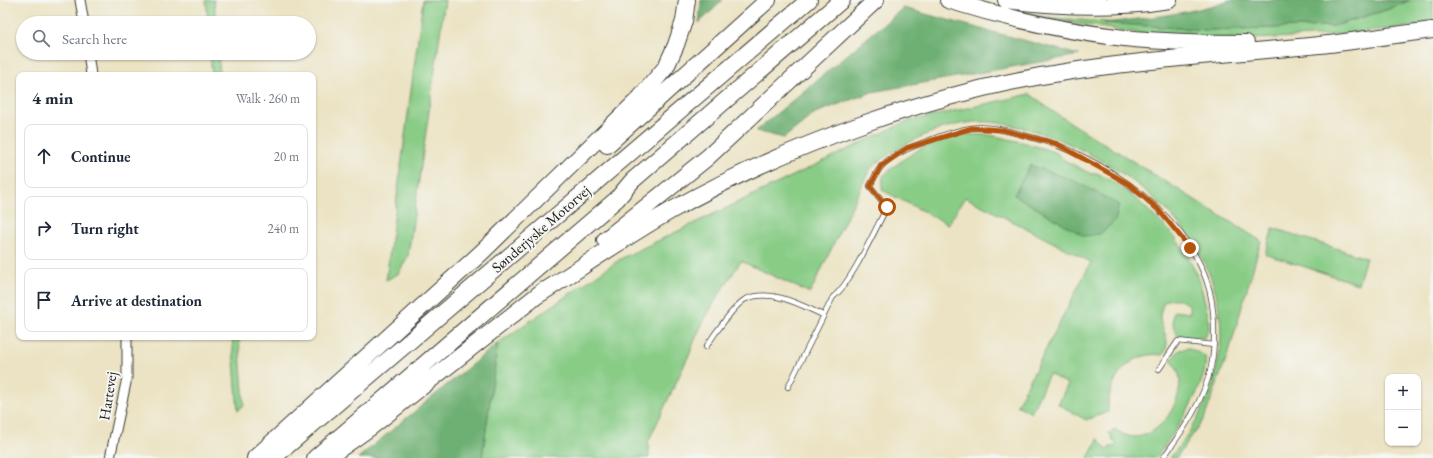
<!DOCTYPE html>
<meta charset="utf-8">
<style>
:root{--surface:#fff;--page:#f6f6f7;--text:#1f2937;--muted:#747a83;--line:#e0e1e3}
body{margin:0;font-family:"EB Garamond",serif;background:var(--page);color:var(--text)}
.controls{position:absolute;right:12px;bottom:12px;display:grid;overflow:hidden;border-radius:8px;box-shadow:0 1px 3px #0004}
.controls button{width:36px;height:36px;display:grid;place-items:center;padding:0;border:0;border-bottom:1px solid var(--line);background:var(--surface);color:var(--text);font:20px sans-serif}
.stop{position:absolute;width:12px;height:12px;margin:-9px;border:3px solid #b45309;border-radius:50%;background:#fff}
.stop.end{background:#b45309;border-color:#fff;box-shadow:0 1px 4px #0008}
.list{margin:0;padding:0;list-style:none}
h2{display:flex;justify-content:space-between;align-items:center;height:52px;margin:0;padding:0 16px;font-size:17px}
h2 small{font-size:13px;font-weight:400;color:var(--muted)}
.list li{display:grid;grid-template-columns:26px 1fr auto;gap:12px;align-items:center;box-sizing:border-box;height:64px;margin:0 8px 8px;padding:0 8px;border:1px solid var(--line);border-radius:8px}
.list b{display:block;font-size:15px;white-space:nowrap}
.list em{font-size:13px;font-style:normal;color:var(--muted)}
.icon{flex:none;width:22px;height:22px;fill:none;stroke:currentColor;stroke-width:2;stroke-linecap:round;stroke-linejoin:round}
.map{position:relative;flex:none;width:1433px;height:458px;overflow:hidden}
.search{position:absolute;background:var(--surface);box-shadow:0 1px 3px #0004;left:16px;top:16px;width:300px;height:44px;display:flex;align-items:center;gap:10px;box-sizing:border-box;padding:0 14px;border-radius:22px;color:var(--muted);font-size:15px}
.panel{position:absolute;background:var(--surface);box-shadow:0 1px 3px #0004;left:16px;top:72px;width:300px;height:268px;border-radius:8px}
.map>svg:first-child{display:block}
.green{fill:#88cc86;stroke:#527451}
.forest{fill:#6eb073;stroke:#456648}
.lines{fill:none;stroke-linecap:round;stroke-linejoin:round}
.service-casing{stroke:#3b3a35;stroke-width:6}
.minor-casing{stroke:#3b3a35;stroke-width:11}
.motorway-casing{stroke:#3b3a35;stroke-width:18}
.service{stroke:#fff;stroke-width:4.5}
.minor{stroke:#fff;stroke-width:9}
.motorway{stroke:#fff;stroke-width:16}
.route{stroke:#b45309;stroke-width:5}
.labels{text-anchor:middle;stroke-width:4;stroke-linejoin:round;paint-order:stroke}
.street-label{font-size:15px;fill:#1c1c1c;stroke:#f6f6f2}
</style>
<div class="map">
<svg width="1433" height="458" viewBox="0 0 1433 458">
<rect width="100%" height="100%" fill="#f6f6f2"/>
<filter id="ink" filterUnits="userSpaceOnUse"><feTurbulence type="fractalNoise" baseFrequency=".025" numOctaves="2"/><feDisplacementMap in="SourceGraphic" scale="8" xChannelSelector="R" yChannelSelector="G"/><feConvolveMatrix kernelMatrix="1 2 1 2 8 2 1 2 1" color-interpolation-filters="sRGB"/></filter>
<filter id="wash" filterUnits="userSpaceOnUse"><feTurbulence type="fractalNoise" baseFrequency=".012" numOctaves="4" result="noise"/><feDisplacementMap in="SourceGraphic" scale="16" xChannelSelector="R" yChannelSelector="G"/><feGaussianBlur stdDeviation="0.9" result="paint"/><feColorMatrix in="noise" values="0 0 0 0 0 0 0 0 0 0 0 0 0 0 0 0 0 1.4 0 .05"/><feComposite in="paint" operator="in"/></filter>
<g filter="url(#wash)">
<rect width="100%" height="100%" fill="#ebe3c3"/>
<path class="green" d="M206,0H214L216,23H208Z
M423,0H445L408,256L398,274L386,280Z
M1410,0H1433V21L1416,26L1333,35L1251,39L1166,37L1018,15L1206,30L1334,26L1386,10Z
M210,53H218L220,75H212Z
M1030,94L1052,111L1261,241L1230,348L1204,419L1176,458H1170C1261,348 1224,234 1107,164C1073,143 1031,126 990,122C948,119 901,143 870,169L810,293L741,261C722,290 701,320 690,353L648,442L649,458H482L498,343L622,258L905,122Z
M990,135L1026,143L1057,153L1064,160L1091,174L1097,173L1113,182L1134,197L1156,218L1173,234L1187,255L1199,279L1207,310L1209,328L1205,338L1179,337C1173,329 1171,321 1174,311L1190,313L1189,305C1180,298 1174,297 1164,302C1162,306 1160,312 1160,318C1161,333 1173,338 1163,355C1130,350 1107,380 1108,412L1086,420L1058,404L1068,384L1049,374L1031,413L1017,405L1091,262L965,197L948,224L882,190L883,176C904,157 930,140 958,136C968,134 979,135 990,135Z
M1273,228L1366,258L1358,284L1265,254Z
M232,337H239L244,405L238,411Z
M1189,348L1205,356C1210,384 1173,433 1157,457L1156,458H1088L1098,439L1107,450L1110,447L1117,446L1109,433L1115,429C1147,456 1186,406 1179,374C1178,369 1174,365 1171,360L1179,350Z"/>
<path class="forest" d="M701,0H723L699,23L701,2Z
M1230,0H1410L1386,10L1334,26L1206,30L1104,23C1147,18 1190,14 1230,0Z
M903,8L1079,55L872,92L815,113L784,138L756,131Z
M1030,165L1075,181L1119,205L1115,221L1100,234L1084,236L1014,195Z
M498,343L482,458H358Z"/>
</g>
<g filter="url(#ink)">
<g class="lines">
<defs>
<path id="service" d="M706,347C713,336 736,303 746,299C771,288 801,305 823,315
M1159,369L1178,341L1214,345
M788,387L833,297C850,285 876,228 887,207L870,186C873,180 876,173 880,168C889,155 916,145 930,140C943,135 958,130 971,128C992,125 1015,133 1034,138C1102,156 1184,213 1207,282C1215,305 1216,342 1211,367C1204,401 1183,430 1163,458"/>
<path id="minor" d="M80,0L84,23
M88,53L91,75
M110,458L127,378V337"/>
<path id="motorway" d="M948,0C1005,18 1064,31 1124,38C1164,42 1206,43 1246,43
M1006,0C1061,7 1114,9 1169,0
M607,145L768,0
M605,240L708,157L876,0
M535,297C581,268 625,237 672,210C789,144 939,90 1072,71C1157,58 1243,53 1329,44C1364,40 1398,34 1433,30
M255,458L482,252L640,98L666,67L676,45L684,21L687,0
M273,458L809,0
M315,458L596,217L617,199L632,181L842,0
M327,458L371,427L544,290"/>
</defs>
<use href="#service" class="service-casing"/>
<use href="#minor" class="minor-casing"/>
<use href="#motorway" class="motorway-casing"/>
<use href="#service" class="service"/>
<use href="#minor" class="minor"/>
<use href="#motorway" class="motorway"/>
</g>
</g>
<g class="lines" filter="url(#ink)">
<path class="route" d="M887,207L870,186L881,166L907,148L972,128L1003,130L1057,144L1129,184L1158,209L1190,248"/>
</g>
<g class="labels">
<g class="street-label">
<text transform="translate(541 229) rotate(-41)" y="5">Sønderjyske Motorvej</text>
<text transform="translate(108 396) rotate(-81)" y="5">Hartevej</text>
</g>
</g>
</svg>
<div class="controls">
<button>+</button>
<button>−</button>
</div>
<div class="stop" style="left:887px;top:207px"></div>
<div class="stop end" style="left:1190px;top:248px"></div>
<div class="search"><svg class="icon" aria-label="search" viewBox="0 0 24 24"><circle cx="10" cy="10" r="6"/><path d="M15 15l6 6"/></svg>Search here</div>
<section class="panel">
<h2>4 min<small>Walk · 260 m</small></h2>
<ul class="list">
<li><svg class="icon" aria-label="ahead" viewBox="0 0 24 24"><path d="M12 20V5M6 11l6-6 6 6"/></svg><div><b>Continue</b></div><em>20 m</em></li>
<li><svg class="icon" aria-label="right" viewBox="0 0 24 24"><path d="M7 20v-9h11M14 6l5 5-5 5"/></svg><div><b>Turn right</b></div><em>240 m</em></li>
<li><svg class="icon" aria-label="arrive" viewBox="0 0 24 24"><path d="M6 21V4h12l-3 4 3 4H6"/></svg><div><b>Arrive at destination</b></div></li>
</ul>
</section>
</div>
